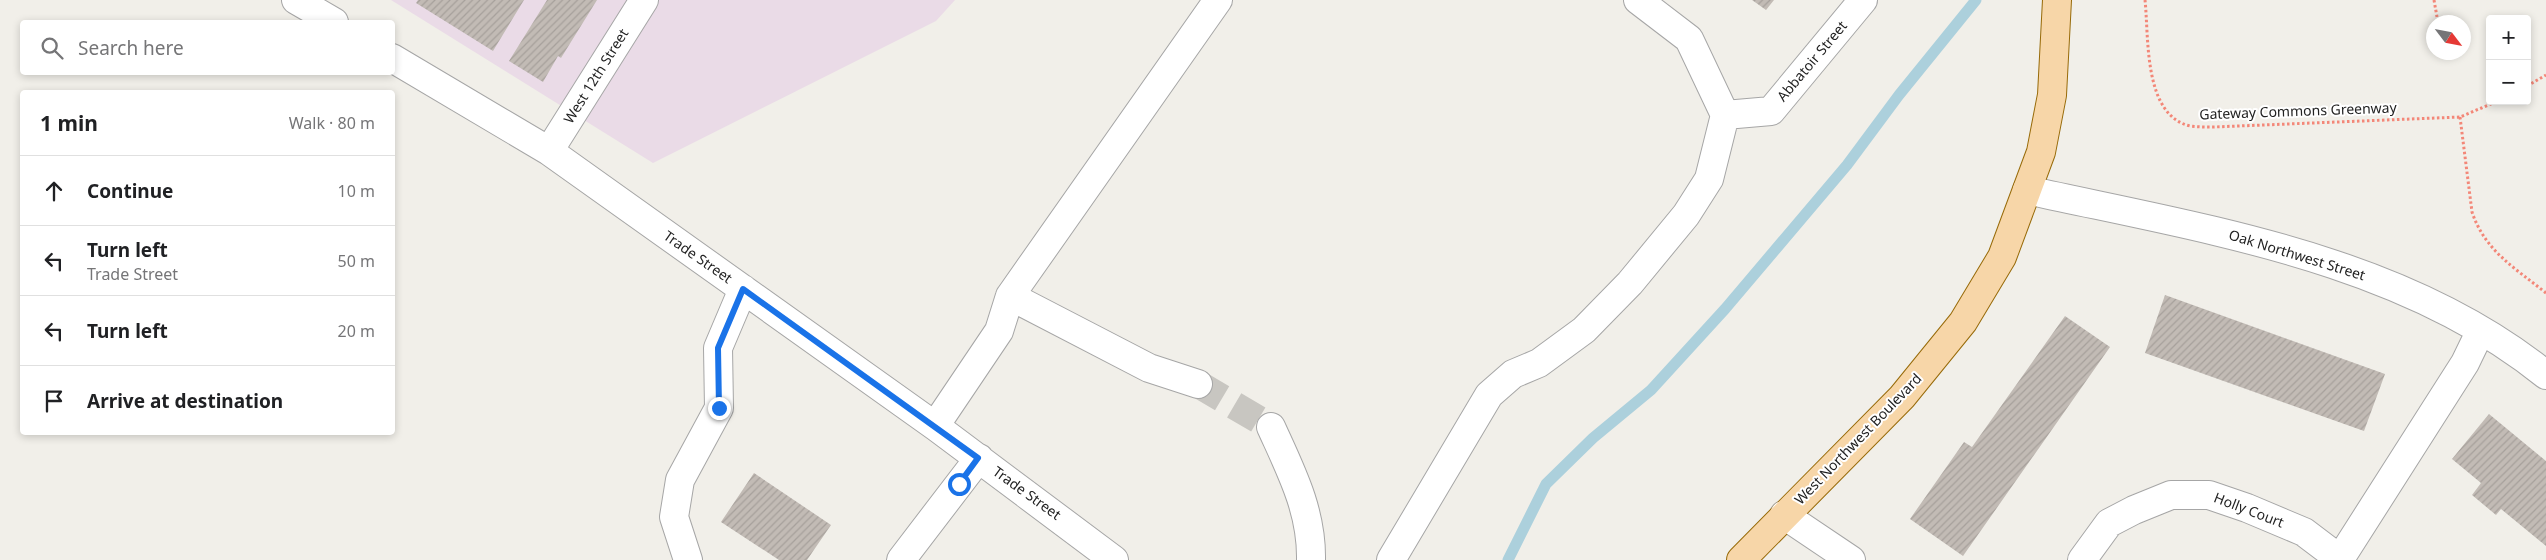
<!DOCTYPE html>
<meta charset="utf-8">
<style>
:root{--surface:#fff;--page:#f6f6f6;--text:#202124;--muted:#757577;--line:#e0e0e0}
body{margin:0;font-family:"Noto Sans",sans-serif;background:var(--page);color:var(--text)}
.controls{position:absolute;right:15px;top:15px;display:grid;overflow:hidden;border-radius:5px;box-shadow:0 2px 8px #0003}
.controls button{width:45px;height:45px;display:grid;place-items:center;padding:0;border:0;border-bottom:1px solid var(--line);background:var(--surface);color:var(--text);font:25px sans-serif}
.compass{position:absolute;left:2426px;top:15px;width:45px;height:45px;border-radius:50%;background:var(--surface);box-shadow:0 2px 8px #0003;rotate:122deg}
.stop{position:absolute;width:15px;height:15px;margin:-11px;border:4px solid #1a73e8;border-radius:50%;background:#fff}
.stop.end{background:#1a73e8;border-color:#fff;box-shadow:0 1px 5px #0008}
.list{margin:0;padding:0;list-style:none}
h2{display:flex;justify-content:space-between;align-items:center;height:65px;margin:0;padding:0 20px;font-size:21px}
h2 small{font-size:16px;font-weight:400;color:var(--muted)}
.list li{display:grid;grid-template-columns:32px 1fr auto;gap:15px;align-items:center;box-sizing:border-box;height:70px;padding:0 20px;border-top:1px solid var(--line)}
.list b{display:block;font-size:19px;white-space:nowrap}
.list p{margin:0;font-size:16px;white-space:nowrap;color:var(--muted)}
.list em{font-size:16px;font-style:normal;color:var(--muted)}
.icon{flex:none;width:28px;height:28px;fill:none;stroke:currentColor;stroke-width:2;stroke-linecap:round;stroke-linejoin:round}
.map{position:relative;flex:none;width:2546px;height:560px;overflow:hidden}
.search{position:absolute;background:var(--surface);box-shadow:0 2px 8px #0003;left:20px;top:20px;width:375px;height:55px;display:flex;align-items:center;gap:12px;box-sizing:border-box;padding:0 18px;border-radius:5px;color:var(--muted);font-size:19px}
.panel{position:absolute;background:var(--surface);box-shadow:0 2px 8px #0003;left:20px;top:90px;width:375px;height:345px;border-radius:5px}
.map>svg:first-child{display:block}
.industrial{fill:#eadbe7}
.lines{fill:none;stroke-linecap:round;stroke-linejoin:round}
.stream{stroke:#acd0dc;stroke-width:11}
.building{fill:url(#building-hatch)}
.minor-tunnel{stroke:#c8c6c1;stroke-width:28;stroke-dasharray:28 14;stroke-linecap:butt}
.minor-casing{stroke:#a6a6a6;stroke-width:30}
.major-casing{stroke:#976a08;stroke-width:30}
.path{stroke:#f38778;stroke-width:3;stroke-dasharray:2.5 2.5;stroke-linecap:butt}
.minor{stroke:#fff;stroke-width:28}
.major{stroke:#f7d6a8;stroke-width:28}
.route{stroke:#1a73e8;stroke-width:6}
.labels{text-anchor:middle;stroke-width:4;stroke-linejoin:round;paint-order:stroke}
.street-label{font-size:14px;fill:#222;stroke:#fff}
</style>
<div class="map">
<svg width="2546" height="560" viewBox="0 0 2546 560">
<defs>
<pattern id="building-hatch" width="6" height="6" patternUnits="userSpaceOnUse" patternTransform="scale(1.25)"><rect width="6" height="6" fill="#c2bbb5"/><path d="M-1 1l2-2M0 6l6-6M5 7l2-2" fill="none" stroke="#a6a09b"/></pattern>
</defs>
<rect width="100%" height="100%" fill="#f1efe9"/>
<path class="industrial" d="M391,0H955L936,21L653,163Z"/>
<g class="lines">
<path class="stream" d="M1508,560L1546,484L1593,438L1651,390L1725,309L1847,165L1899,95L1976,0"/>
</g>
<path class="building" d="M418,0H524L493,51L416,3Z
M547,0H597L561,58L558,56L543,82L509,61Z
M1752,0H1774L1766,10Z
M2165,295L2385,374L2364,431L2145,353Z
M2065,316L2110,347L1963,556L1910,519L1964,442L1972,447Z
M2489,414L2546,461V546L2501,509L2496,515L2472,495L2481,483L2452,459Z
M754,473L831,525L807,560H779L721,522Z"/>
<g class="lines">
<path class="minor-tunnel" d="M1198,384L1271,427"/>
<defs>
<path id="minor" d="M296,0L334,22
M392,58L549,151L935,426L1114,560
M1725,115L1771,111L1863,0
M549,151L644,0
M2027,190C2203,229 2402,258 2546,375
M1010,296L1149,368L1198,384
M935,426L999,331L1010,296L1218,0
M1271,427C1291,471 1312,511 1311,560
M1784,515L1851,560
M2340,559L2465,363L2480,332
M688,560L674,517L680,480L719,408L718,348L743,289
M901,560L979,458
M1391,560L1489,395L1513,374L1539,363L1584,330L1630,283L1686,215L1709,179L1725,115L1689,39L1638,0
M2082,560L2109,523L2134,510L2171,495H2209L2247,508L2304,532L2341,560"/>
<path id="major" d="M1741,560L1902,397L1963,322L2002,257L2041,152L2052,95L2057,0"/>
</defs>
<use href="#minor" class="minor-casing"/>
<use href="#major" class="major-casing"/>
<path class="path" d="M2145,0C2149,37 2143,115 2190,126C2198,127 2206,127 2214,127L2460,117L2498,101
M2434,0L2437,17
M2527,86L2546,75
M2460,117L2472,212C2485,251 2515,268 2546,293"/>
<use href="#minor" class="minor"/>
<use href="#major" class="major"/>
</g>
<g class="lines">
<path class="route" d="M719,408L718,348L743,289L978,458L959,484"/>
</g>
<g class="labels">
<g class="street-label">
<text transform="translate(1812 61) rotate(-50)" y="5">Abbatoir Street</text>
<text transform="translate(596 76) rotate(-58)" y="5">West 12th Street</text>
<text transform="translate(2298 111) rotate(-2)" y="5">Gateway Commons Greenway</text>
<text transform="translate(2297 255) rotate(17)" y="5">Oak Northwest Street</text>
<text transform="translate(698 257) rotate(35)" y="5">Trade Street</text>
<text transform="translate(1858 439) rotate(-46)" y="5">West Northwest Boulevard</text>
<text transform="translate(1027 493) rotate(36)" y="5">Trade Street</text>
<text transform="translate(2249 510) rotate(21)" y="5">Holly Court</text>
</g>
</g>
</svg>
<div class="controls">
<button>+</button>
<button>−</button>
</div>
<svg class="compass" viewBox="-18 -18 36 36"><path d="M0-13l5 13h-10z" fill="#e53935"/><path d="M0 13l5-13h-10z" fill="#757577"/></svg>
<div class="stop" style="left:959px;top:484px"></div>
<div class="stop end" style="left:719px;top:408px"></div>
<div class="search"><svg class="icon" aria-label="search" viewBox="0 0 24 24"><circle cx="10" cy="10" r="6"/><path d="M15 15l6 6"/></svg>Search here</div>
<section class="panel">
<h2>1 min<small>Walk · 80 m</small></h2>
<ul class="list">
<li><svg class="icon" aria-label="ahead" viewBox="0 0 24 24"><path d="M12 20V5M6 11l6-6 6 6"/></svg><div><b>Continue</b></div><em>10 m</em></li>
<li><svg class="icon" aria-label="left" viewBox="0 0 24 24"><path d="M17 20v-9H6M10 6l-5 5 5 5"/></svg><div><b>Turn left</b><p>Trade Street</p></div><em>50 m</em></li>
<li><svg class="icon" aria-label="left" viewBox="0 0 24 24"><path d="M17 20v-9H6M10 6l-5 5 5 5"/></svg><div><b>Turn left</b></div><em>20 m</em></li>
<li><svg class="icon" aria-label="arrive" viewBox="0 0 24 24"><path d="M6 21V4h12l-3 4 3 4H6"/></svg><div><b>Arrive at destination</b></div></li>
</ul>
</section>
</div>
